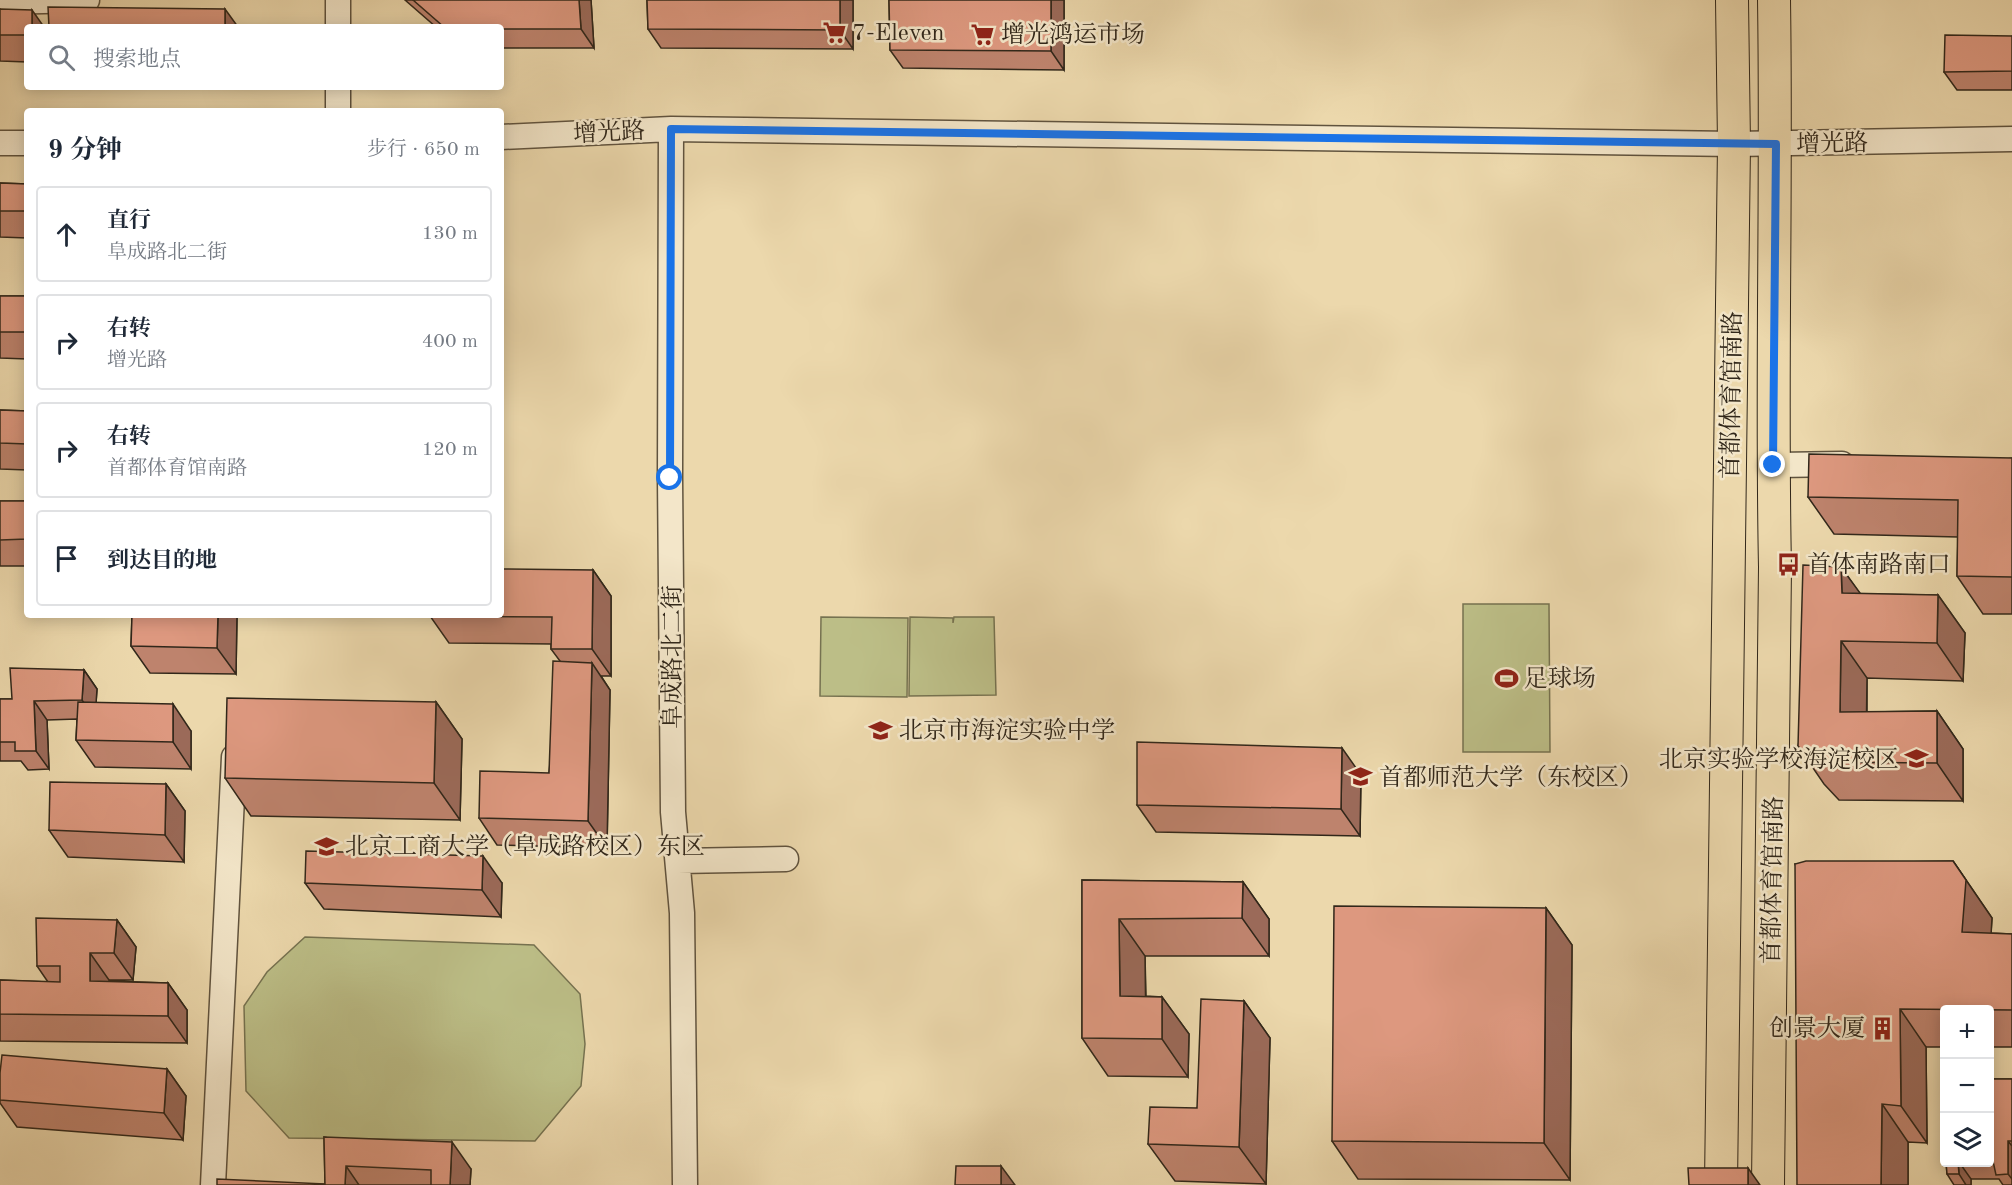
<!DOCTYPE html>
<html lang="zh">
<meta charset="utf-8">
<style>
:root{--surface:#fff;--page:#f6f6f7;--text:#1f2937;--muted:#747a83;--line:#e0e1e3}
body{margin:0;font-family:"Old Standard TT","Noto Serif SC",serif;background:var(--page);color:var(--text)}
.controls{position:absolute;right:18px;bottom:18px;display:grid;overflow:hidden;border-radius:6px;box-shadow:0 3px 15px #0003}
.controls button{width:54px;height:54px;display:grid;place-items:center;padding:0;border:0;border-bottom:2px solid var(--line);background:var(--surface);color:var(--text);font:30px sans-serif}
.stop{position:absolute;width:18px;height:18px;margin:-14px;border:4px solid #1a73e8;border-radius:50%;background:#fff}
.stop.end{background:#1a73e8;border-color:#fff;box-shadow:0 2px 6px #0008}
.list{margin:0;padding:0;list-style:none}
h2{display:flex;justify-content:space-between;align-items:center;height:78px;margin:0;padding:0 24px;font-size:26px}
h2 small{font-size:20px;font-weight:400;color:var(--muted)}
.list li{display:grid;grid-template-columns:39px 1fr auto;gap:18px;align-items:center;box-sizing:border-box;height:96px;margin:0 12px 12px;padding:0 12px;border:2px solid var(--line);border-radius:6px}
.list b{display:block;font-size:22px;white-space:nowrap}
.list p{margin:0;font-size:20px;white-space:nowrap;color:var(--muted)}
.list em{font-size:20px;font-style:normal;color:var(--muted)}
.icon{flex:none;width:33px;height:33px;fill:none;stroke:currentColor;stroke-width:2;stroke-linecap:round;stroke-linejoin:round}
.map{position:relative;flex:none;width:2012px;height:1185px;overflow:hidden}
.search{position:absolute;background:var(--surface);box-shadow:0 3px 15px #0003;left:24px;top:24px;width:480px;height:66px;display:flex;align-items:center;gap:15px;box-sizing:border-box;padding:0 21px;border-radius:6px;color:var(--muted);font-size:22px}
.panel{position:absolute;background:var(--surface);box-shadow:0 3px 15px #0003;left:24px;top:108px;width:480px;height:510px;border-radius:6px}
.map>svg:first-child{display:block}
.green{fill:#bcbe87;stroke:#767250;stroke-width:1.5}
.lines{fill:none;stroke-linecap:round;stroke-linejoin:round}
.minor-casing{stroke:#60533e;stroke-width:27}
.major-casing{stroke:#31271a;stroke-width:34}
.minor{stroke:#f3e6c9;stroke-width:24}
.major{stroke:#ecd8ac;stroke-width:32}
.wall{fill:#be836d;stroke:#31271a;stroke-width:1.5}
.shaded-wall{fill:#9b6a59;stroke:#31271a;stroke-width:1.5}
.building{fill:#dd987f;stroke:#31271a;stroke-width:1.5}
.route{stroke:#1a73e8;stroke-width:8}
.labels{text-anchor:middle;stroke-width:5;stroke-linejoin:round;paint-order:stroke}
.poi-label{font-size:24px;fill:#31271a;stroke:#f3e6c9;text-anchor:start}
.street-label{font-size:24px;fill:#31271a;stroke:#f3e6c9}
</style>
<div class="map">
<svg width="2012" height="1185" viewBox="0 0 2012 1185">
<rect width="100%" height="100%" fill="#ecd8ac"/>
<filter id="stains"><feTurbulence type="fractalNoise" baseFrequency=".00333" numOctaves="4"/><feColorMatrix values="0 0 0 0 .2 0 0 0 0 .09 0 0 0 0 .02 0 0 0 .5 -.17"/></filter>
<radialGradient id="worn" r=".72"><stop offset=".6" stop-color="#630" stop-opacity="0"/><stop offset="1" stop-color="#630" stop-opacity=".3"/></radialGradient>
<path class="green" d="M1463,604H1549L1550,752H1463Z
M821,617L908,618L907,697L820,696Z
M910,617L953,618V623L954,617H994L996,695L909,696Z
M305,937L534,945L580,994L585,1044L581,1086L535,1141L289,1138L246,1091L244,1006L267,972Z"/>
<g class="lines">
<defs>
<path id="minor" d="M0,2L87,0
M338,27V0
M338,111V87
M671,129L670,478L673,812L682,913L685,1185
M501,137L671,129L1734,144L2012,139
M0,143H27
M1773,465L1842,464
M678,861L786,859
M213,1185L234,757"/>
<path id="major" d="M1721,1185L1734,144L1732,0
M1768,1185L1775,567C1771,378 1777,189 1774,0"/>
</defs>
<use href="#minor" class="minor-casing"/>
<use href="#major" class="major-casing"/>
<use href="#minor" class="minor"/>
<use href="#major" class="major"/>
</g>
<path class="wall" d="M405,0H591L594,48H501V27H436Z
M647,0H853V49L661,48L648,29Z
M889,0H1064V70L903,68L890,50Z
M0,9L27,27V62L0,61Z
M2012,36V90H1957L1944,72Z
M0,183L27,184V238L0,237Z
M0,296H27V359L0,358Z
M0,410L27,411V470L0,469Z
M2012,458V614H1983L1957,576L1958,537L1834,534L1808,497Z
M0,501H27V566H0Z
M1841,567L1860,594L1938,595L1965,633L1963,681L1867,678V712L1937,711L1963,749V801L1839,800L1824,784L1798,746Z
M593,570L611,596V676H601L610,690L607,848L497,845L479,818L549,773L560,661L551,649V644L449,643L430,616Z
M132,615H237L236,674L150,673L131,646Z
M84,670L97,689L96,703L191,731V769L95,767L76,740L77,719L47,720L49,769L28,770L21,761H0V699H12Z
M436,702L462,739L460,820L251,816L225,778Z
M1361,775L1360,836L1156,832L1137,805Z
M166,784L185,811L184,862L68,857L49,830Z
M1953,861L1992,918L1991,933L2012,934V1047H1989V1010H1944V1047H1926L1927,1143L1908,1142V1185L1795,864Z
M1082,880L1243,882L1269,919V956H1145L1146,996L1162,997L1189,1034L1188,1077L1108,1076L1082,1038Z
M305,883H502L501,917L324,909Z
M1546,908L1572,945L1570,1180L1358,1179L1332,1141Z
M117,920L136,947L133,980H109V981L168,983L187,1010V1043L0,1041V980L48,982L37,966Z
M1244,1001L1270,1038L1266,1184L1175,1181L1148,1144L1197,1108Z
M167,1069L186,1096L183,1140L17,1127L0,1103V1073Z
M1989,1079H2012V1185H2003L1999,1179H1971V1185H1954L1947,1174L1946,1162H1989Z
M324,1137L471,1169L470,1185H217L325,1184Z"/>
<path class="shaded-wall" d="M579,0H591L594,48L581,29Z
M840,0H853V49L840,30Z
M1051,0H1064V70L1051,51Z
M225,9L238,27H225Z
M32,10L44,27H32Z
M1841,567L1868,604L1842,593Z
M593,570L611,596V676L592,649Z
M1938,595L1965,633L1963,681L1937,643Z
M218,615H237L236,674L217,648Z
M1841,641L1867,678L1866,750L1840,712Z
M592,663L610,690L607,848L588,821Z
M84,670L97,689L95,719L82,700Z
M34,701L47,720L49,769L36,751Z
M436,702L462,739L460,820L434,783Z
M173,704L191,731V769L173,742Z
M1937,711L1963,749V801L1937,763Z
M1342,748L1361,775L1360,836L1341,809Z
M166,784L185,811L184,862L165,835Z
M483,856L502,883L501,917L482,890Z
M1953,861L1992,918L1989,970L1962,932Z
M1243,882L1269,919V956L1242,918Z
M1546,908L1572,945L1570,1180L1544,1143Z
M1119,919L1145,956L1146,1033L1120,996Z
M117,920L136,947L133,980L114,953Z
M90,953L109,980V1007L90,981Z
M168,983L187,1010V1043L168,1016Z
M1162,997L1189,1034L1188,1077L1162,1039Z
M1244,1001L1270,1038L1266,1184L1239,1147Z
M1900,1009L1926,1047L1927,1143L1901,1106Z
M167,1069L186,1096L183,1140L164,1113Z
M1882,1104L1908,1142V1185H1881Z
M2008,1141L2012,1146V1179L2008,1174Z
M452,1142L471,1169L470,1185H450Z
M1958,1162H1959L1971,1179V1185H1966L1959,1174Z
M346,1166L359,1185H345Z
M1001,1166L1015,1185H1001Z
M1748,1168L1760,1185H1748Z"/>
<path class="building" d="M413,0H579L581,29H501V27H444Z
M647,0H840V30L648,29Z
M889,0H1051V51L890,50Z
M48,7L225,9V27H49Z
M0,9L32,10V27H27V35H0Z
M1945,35L2012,36V71L1944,72Z
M0,183L27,184V211H0Z
M0,296H27V332H0Z
M0,410L27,411V444L0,443Z
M1809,454L2012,458V577L1957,576L1958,500L1808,497Z
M0,501H27V539L0,540Z
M1803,565L1841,567L1842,593L1938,595L1937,643L1841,641L1840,712L1937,711V763L1813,762L1798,746Z
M501,569L593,570L592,649H551L552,617L430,616L501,615Z
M132,615H218L217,648L131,646Z
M553,661L592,663L588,821L479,818L480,771L549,773Z
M10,668L84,670L82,700L34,701L36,751H15V742H0V699H12Z
M227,698L436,702L434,783L225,778Z
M78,702L173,704V742L76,740Z
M1137,742L1342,748L1341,809L1137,805Z
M50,782L166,784L165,835L49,830Z
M306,851L483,856L482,890L305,883Z
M1806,861H1953L1966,880L1962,932L2012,934V1010L1900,1009L1901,1106L1882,1104L1881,1185H1797L1795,864Z
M1082,880L1243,882L1242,918L1119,919L1120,996L1162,997V1039L1082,1038Z
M1334,906L1546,908L1544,1143L1332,1141Z
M36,918L117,920L114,953H90V981L168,983V1016L0,1014V980L60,982V966H37Z
M1201,999L1244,1001L1239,1147L1148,1144L1150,1107L1197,1108Z
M2,1055L167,1069L164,1113L0,1100V1073Z
M1989,1079H2012V1141H2008V1174L1996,1175L1993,1161H1989Z
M324,1137L452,1142L450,1185H431V1170L346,1166L345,1185H217V1179L325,1184Z
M1946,1162H1958L1959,1174H1947Z
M956,1166H1001V1185H955Z
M1688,1168H1748V1185H1689Z"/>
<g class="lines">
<path class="route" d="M670,478L671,129L1776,144L1773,465"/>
</g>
<defs>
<symbol id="supermarket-bare" viewBox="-9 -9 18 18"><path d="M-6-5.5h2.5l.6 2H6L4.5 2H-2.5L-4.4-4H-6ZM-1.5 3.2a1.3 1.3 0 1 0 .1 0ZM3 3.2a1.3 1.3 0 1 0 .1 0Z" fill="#8f2418" stroke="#f3e6c9" stroke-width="2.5" paint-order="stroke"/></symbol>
<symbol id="bus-bare" viewBox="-9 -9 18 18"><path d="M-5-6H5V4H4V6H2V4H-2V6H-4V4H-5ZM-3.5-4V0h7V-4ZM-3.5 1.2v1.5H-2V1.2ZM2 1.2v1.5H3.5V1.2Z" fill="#8f2418" stroke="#f3e6c9" stroke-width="2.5" paint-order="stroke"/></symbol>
<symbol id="stadium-bare" viewBox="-9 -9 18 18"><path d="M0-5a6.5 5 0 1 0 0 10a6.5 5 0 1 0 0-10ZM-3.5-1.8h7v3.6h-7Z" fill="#8f2418" stroke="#f3e6c9" stroke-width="2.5" paint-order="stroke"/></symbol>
<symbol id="school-bare" viewBox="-9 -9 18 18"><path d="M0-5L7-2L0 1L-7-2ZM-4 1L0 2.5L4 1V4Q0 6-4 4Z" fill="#8f2418" stroke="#f3e6c9" stroke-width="2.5" paint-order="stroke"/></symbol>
<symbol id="university-bare" viewBox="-9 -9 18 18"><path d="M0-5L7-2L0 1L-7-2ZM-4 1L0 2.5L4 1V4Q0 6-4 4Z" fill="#8f2418" stroke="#f3e6c9" stroke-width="2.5" paint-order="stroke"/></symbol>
<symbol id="building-bare" viewBox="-9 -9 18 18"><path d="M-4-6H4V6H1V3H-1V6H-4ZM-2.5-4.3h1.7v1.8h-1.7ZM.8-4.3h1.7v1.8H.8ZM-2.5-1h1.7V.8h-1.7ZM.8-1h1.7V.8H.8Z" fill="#8f2418" stroke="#f3e6c9" stroke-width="2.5" paint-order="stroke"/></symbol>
</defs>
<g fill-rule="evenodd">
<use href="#supermarket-bare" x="818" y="16" width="33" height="33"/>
<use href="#supermarket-bare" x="966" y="18" width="33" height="33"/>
<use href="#bus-bare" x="1772" y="548" width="33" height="33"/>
<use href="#stadium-bare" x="1490" y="662" width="33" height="33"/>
<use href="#school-bare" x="864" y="714" width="33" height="33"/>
<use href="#school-bare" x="1900" y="742" width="33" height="33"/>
<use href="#university-bare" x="1344" y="760" width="33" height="33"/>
<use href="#university-bare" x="310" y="830" width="33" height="33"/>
<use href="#building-bare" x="1866" y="1012" width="33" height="33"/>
</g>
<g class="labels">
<g class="poi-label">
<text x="852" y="40">7-Eleven</text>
<text x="1001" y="42">增光鸿运市场</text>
<text x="1807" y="572">首体南路南口</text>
<text x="1524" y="686">足球场</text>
<text x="899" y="738">北京市海淀实验中学</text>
<text x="1899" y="767" text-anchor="end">北京实验学校海淀校区</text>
<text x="1379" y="785">首都师范大学（东校区）</text>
<text x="345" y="854">北京工商大学（阜成路校区）东区</text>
<text x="1865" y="1036" text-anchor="end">创景大厦</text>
</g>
<g class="street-label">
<text transform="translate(609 132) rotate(-3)" y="8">增光路</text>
<text transform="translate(1832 143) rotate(-1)" y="8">增光路</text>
<text transform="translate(1731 395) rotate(-89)" y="8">首都体育馆南路</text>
<text transform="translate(672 657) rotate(-90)" y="8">阜成路北二街</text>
<text transform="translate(1772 880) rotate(-89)" y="8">首都体育馆南路</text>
</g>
</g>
<rect width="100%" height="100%" filter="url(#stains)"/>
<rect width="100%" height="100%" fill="url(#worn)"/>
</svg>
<div class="controls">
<button>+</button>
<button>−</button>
<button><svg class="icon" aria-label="layers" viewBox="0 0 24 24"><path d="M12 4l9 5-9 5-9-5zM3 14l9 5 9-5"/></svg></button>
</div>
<div class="stop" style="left:670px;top:478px"></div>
<div class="stop end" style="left:1773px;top:465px"></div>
<div class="search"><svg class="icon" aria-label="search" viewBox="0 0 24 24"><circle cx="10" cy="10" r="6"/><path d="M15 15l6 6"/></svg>搜索地点</div>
<section class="panel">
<h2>9 分钟<small>步行 · 650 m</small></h2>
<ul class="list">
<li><svg class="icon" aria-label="ahead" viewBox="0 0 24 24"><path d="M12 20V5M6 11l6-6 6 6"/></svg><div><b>直行</b><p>阜成路北二街</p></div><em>130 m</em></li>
<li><svg class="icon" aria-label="right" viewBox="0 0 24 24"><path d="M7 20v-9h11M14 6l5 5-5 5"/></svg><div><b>右转</b><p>增光路</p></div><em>400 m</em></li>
<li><svg class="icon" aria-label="right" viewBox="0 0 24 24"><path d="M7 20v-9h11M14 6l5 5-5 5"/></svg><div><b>右转</b><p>首都体育馆南路</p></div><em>120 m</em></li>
<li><svg class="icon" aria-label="arrive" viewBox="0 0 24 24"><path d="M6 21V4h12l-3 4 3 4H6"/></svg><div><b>到达目的地</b></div></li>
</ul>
</section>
</div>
